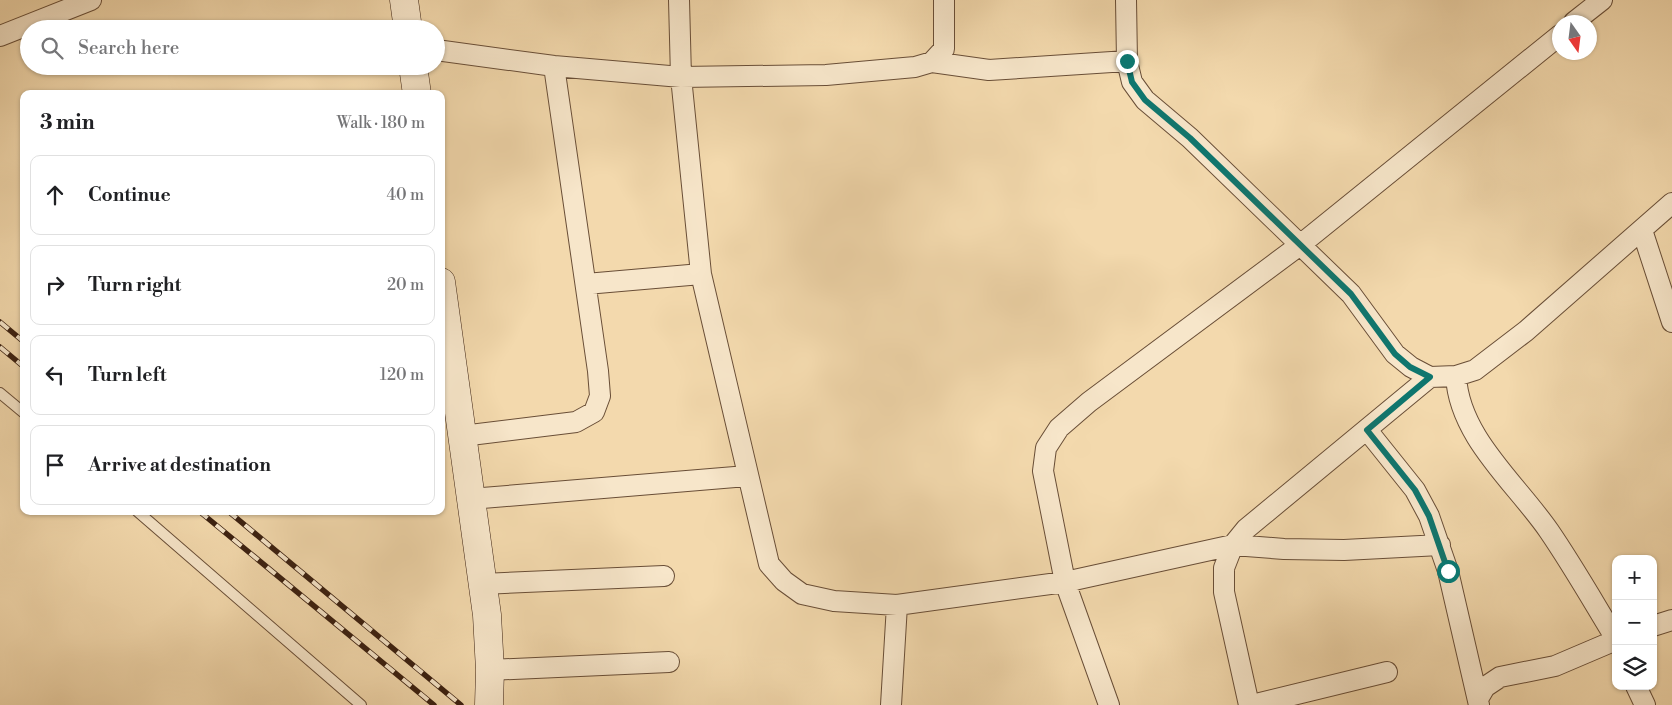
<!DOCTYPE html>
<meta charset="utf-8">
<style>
:root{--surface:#fff;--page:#f2f2f2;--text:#202124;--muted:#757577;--line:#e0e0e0}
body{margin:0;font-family:"Libre Bodoni",serif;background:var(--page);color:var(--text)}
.controls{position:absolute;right:15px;bottom:15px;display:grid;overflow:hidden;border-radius:10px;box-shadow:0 1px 4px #0004}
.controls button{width:45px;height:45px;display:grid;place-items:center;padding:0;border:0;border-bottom:1px solid var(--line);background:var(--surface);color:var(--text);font:25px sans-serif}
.compass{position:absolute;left:1552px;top:15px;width:45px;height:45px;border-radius:50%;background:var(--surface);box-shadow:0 1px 4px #0004;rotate:166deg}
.stop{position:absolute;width:15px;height:15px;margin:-11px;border:4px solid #0f766e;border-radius:50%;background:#fff}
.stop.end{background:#0f766e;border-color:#fff;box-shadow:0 1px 5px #0008}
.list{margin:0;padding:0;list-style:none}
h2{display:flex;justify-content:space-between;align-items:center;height:65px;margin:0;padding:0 20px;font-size:21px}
h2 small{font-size:16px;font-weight:400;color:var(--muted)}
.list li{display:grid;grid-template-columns:32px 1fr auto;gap:15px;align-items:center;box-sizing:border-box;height:80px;margin:0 10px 10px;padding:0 10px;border:1px solid var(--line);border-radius:10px}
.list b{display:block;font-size:19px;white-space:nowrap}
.list em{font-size:16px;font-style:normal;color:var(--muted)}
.icon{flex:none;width:28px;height:28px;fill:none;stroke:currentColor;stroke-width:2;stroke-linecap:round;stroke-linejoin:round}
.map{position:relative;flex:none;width:1672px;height:705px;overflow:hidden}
.search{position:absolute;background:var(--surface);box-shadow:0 1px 4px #0004;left:20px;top:20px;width:425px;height:55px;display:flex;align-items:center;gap:12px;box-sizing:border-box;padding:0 18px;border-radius:28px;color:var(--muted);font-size:19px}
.panel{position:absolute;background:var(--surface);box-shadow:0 1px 4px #0004;left:20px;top:90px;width:425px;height:425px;border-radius:10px}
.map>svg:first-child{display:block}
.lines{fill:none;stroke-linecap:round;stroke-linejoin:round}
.lane-casing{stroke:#694e37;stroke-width:12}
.street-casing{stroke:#694e37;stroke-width:22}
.secondary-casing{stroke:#3b2010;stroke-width:29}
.lane{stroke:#f7e6ca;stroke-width:10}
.street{stroke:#f7e6ca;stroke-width:20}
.secondary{stroke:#f7e6ca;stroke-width:28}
.rail-casing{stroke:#3b2010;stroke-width:5.5}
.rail{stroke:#f7e6ca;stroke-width:4;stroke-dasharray:11;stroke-linecap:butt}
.route{stroke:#0f766e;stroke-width:6}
</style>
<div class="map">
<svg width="1672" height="705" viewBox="0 0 1672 705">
<rect width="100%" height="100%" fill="#f3d9ad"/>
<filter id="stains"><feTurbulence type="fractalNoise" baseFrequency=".004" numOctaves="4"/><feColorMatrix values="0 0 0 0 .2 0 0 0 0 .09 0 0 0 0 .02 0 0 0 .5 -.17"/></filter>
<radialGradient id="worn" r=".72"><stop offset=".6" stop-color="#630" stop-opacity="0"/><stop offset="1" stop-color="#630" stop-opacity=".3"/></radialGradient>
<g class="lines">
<defs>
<path id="lane" d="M0,393L24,413
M137,511L361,705"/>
<path id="street" d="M679,0L681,77L701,274L769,564L784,581L802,594L834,601L897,605L1065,582L1233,545L1284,549L1344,550L1440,545
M1126,0L1127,61L1132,82L1145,100L1190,138L1351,294L1395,354L1411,367L1430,377L1456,376L1475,370L1526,331L1672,203
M1574,22L1602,0
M0,36L91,0
M436,50L554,66L681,77L826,75L915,67L932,62L944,49V0
M932,62L989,70L1127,61
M1642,230L1672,322
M586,284L701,274
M1456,376C1459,437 1516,483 1549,531C1573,566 1594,603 1616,639
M1367,430L1415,490L1429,516L1448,571L1479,705
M462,436L576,422L594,412L600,396L598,371L554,66
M470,499L747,476
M482,584L664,576
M1653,626L1672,620
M490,670L669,662
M1636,686L1645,705
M1478,699L1485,687L1500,677L1555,666L1609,643
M891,705L897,605
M1109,705L1065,582L1043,471L1046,448L1059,428L1089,402L1300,245L1560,35
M1249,705L1224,592V568L1233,545L1246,529L1430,377
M1252,705L1387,672"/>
<path id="secondary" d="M404,0L408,29
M413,66L417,94
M441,282L487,615L490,670L489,705"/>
</defs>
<use href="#lane" class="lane-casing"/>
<use href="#street" class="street-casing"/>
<use href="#secondary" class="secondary-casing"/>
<use href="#lane" class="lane"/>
<use href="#street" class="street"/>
<use href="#secondary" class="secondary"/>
<defs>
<path id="rail" d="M0,322L24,342
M0,347L24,367
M199,511L434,705
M228,511L461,705"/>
</defs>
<use href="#rail" class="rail-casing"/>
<use href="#rail" class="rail"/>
</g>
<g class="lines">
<path class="route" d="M1127,61L1132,82L1145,100L1190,138L1351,294L1395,354L1410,367L1430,377L1367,430L1415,490L1429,516L1448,571"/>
</g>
<rect width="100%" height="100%" filter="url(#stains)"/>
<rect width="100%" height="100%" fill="url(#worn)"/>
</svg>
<div class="controls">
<button>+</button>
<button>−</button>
<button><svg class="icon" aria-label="layers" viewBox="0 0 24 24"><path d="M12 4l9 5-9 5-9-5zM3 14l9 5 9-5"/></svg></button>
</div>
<svg class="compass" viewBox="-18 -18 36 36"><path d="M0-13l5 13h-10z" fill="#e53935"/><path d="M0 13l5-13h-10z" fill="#757577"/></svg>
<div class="stop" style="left:1448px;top:571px"></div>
<div class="stop end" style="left:1127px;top:61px"></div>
<div class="search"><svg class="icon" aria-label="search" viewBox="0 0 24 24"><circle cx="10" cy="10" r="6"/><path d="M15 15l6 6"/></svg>Search here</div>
<section class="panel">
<h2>3 min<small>Walk · 180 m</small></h2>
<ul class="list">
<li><svg class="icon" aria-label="ahead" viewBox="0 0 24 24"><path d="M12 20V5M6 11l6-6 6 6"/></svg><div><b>Continue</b></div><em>40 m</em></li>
<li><svg class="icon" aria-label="right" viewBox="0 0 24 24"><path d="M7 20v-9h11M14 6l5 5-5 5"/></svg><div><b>Turn right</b></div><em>20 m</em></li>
<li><svg class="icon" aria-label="left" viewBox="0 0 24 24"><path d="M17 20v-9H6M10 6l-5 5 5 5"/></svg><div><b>Turn left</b></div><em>120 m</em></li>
<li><svg class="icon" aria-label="arrive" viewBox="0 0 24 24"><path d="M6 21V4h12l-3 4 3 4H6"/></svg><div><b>Arrive at destination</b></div></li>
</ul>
</section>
</div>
